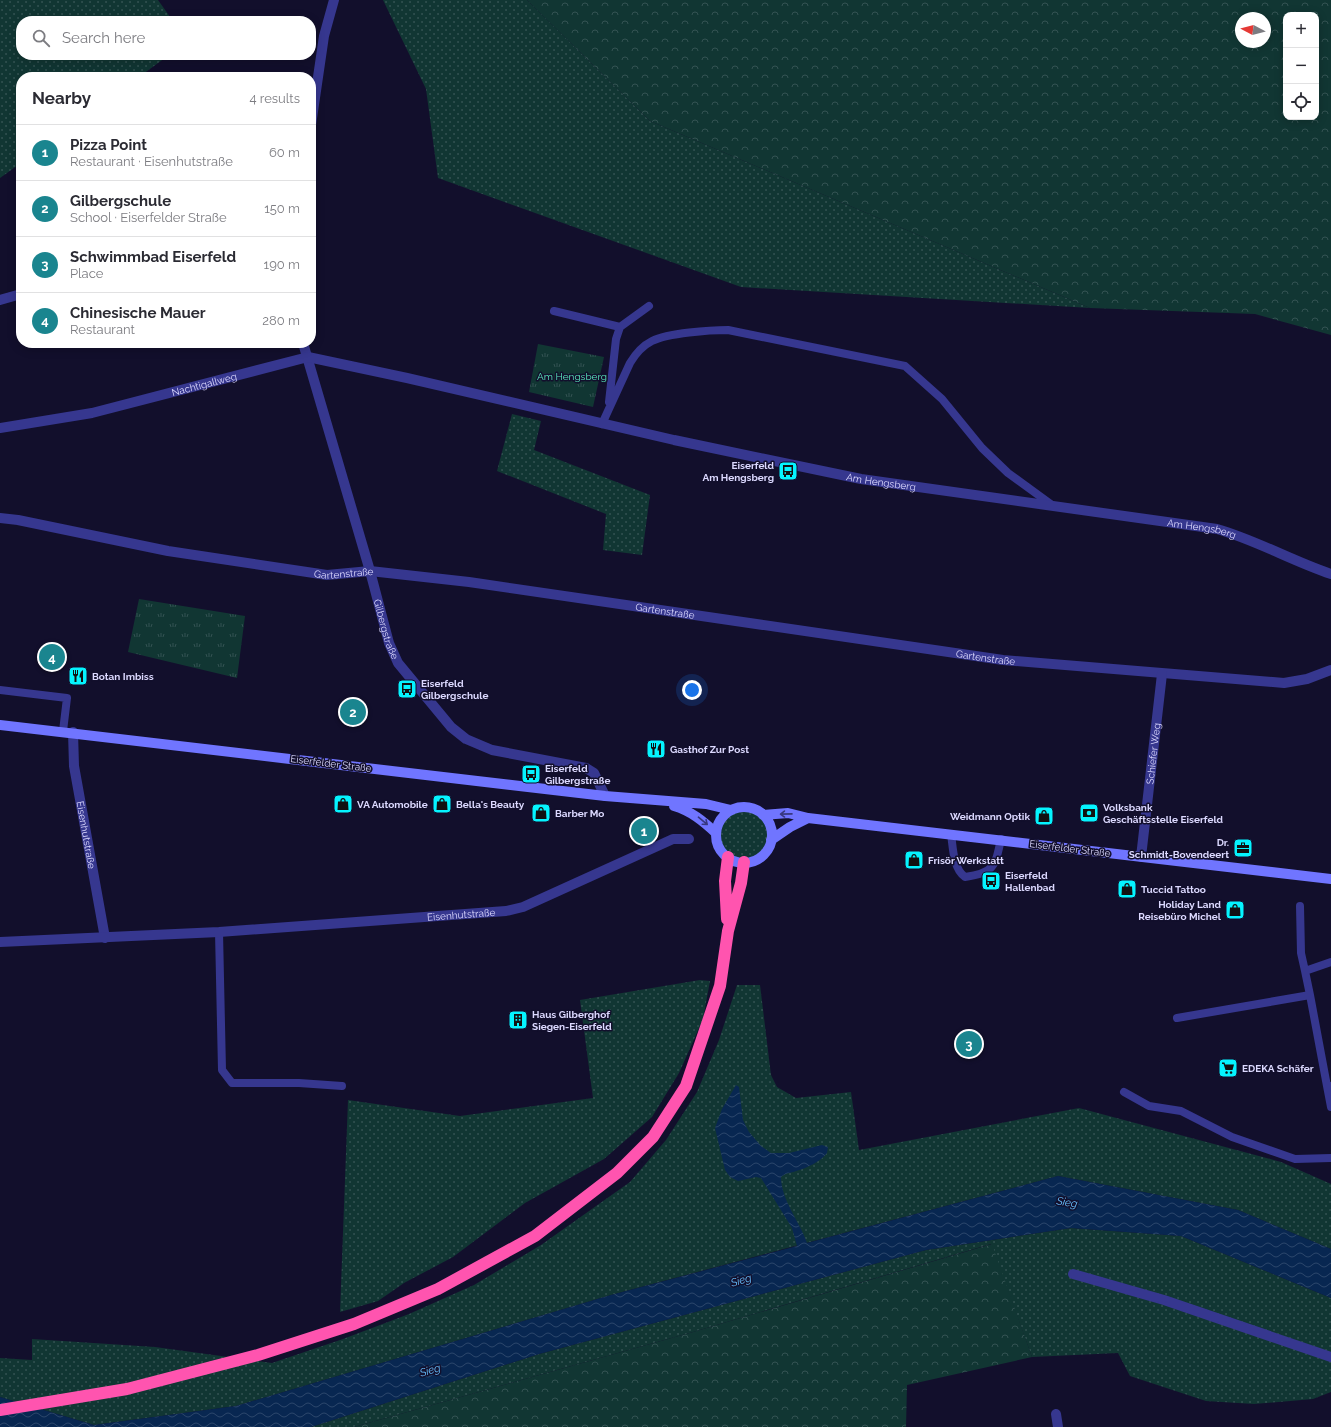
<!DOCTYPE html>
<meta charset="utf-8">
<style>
:root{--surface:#fff;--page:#f7f7f7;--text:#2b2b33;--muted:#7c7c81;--line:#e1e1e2;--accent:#1a858f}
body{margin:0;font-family:Raleway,sans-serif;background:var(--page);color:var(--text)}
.controls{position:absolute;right:12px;top:12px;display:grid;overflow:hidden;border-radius:8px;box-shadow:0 2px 10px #0003}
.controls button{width:36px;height:36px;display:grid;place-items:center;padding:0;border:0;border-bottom:1px solid var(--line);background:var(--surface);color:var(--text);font:20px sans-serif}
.compass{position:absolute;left:1235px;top:12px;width:36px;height:36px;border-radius:50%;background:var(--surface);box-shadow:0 2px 10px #0003;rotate:277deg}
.you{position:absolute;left:692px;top:690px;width:14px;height:14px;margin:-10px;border:3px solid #fff;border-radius:50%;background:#1a73e8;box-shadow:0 0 0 6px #1a73e833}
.badge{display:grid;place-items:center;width:26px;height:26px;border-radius:50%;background:var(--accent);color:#fff;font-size:13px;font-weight:700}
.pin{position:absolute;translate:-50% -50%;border:2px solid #fff;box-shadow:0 1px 4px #0006}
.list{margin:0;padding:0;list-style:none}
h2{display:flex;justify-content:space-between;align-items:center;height:52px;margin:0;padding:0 16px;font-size:17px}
h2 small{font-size:13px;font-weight:400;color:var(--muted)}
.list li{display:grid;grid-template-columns:26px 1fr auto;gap:12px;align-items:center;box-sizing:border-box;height:56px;padding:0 16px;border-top:1px solid var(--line)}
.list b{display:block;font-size:15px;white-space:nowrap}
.list p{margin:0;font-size:13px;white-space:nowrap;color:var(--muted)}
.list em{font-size:13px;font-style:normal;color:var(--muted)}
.icon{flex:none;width:22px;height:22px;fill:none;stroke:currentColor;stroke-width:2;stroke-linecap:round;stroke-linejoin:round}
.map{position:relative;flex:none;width:1331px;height:1427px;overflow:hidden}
.search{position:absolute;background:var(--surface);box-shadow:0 2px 10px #0003;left:16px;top:16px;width:300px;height:44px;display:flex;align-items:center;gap:10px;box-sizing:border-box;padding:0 14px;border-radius:16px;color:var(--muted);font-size:15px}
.panel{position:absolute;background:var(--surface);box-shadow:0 2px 10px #0003;left:16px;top:72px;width:300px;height:276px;border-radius:16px}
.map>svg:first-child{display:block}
.grass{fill:url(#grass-dots)}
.forest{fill:url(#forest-crowns);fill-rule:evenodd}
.park{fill:url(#park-tufts)}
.water{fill:url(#water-waves)}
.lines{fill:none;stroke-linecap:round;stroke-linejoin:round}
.lane{stroke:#36378f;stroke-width:8}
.street{stroke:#36378f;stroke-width:10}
.secondary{stroke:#7075ff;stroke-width:10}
.highway{stroke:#ff54af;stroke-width:12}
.oneway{stroke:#383880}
.labels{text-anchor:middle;stroke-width:3;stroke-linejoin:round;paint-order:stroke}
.park-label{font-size:10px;fill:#5aeabe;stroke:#120f2c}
.street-label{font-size:10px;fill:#dcd9ff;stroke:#120f2c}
.poi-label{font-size:10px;font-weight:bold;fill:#dcd9ff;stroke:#120f2c;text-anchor:start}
.water-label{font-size:11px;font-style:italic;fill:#67c1ff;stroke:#120f2c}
</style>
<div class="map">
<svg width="1331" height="1427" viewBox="0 0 1331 1427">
<defs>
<pattern id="grass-dots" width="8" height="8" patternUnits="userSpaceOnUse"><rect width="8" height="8" fill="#113633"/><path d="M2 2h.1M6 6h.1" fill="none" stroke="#335252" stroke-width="1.8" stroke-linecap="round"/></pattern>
<pattern id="forest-crowns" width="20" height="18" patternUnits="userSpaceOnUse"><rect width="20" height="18" fill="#113633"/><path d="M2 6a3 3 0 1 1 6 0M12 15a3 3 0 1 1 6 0" fill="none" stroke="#335252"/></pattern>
<pattern id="park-tufts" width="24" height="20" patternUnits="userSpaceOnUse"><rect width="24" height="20" fill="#113633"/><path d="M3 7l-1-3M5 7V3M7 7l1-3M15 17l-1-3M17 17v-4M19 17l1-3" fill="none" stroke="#335252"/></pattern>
<pattern id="water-waves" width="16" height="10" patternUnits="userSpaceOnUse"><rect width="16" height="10" fill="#082751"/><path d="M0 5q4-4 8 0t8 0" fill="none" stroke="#2b466b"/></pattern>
</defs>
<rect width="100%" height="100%" fill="#120f2c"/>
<path class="grass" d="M0,0H158L173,21H21V55H169L139,77H21V163L0,178Z
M383,0H527L650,121L1090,308L741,287L438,178L426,89Z
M512,414L541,421L534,450L650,495L642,555L603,550L606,514L497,471Z
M716 835a28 28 0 1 1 56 0a28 28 0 1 1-56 0Z
M700,980L710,981L703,1019L679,1073L652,1117L604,1159L525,1203L453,1257L404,1283L378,1301L340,1312L348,1100L460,1116L593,1098L580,1000Z
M737,985H760L771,1075L777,1087L796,1098L851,1092L859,1150L1079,1108L1281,1162L1331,1184V1249L1238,1210L1058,1176L611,1295L236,1406L94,1425L0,1397V1358L32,1360V1339L155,1347L272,1363L343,1339L409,1314L474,1285L541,1245L630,1182L666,1140L697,1092L719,1040Z
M1071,1228L1181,1236L1331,1298V1392L1313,1399L1254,1404L1206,1401L1130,1376L1118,1353L1032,1357L991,1244L693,1332L354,1427H311L539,1354L926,1250Z"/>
<path class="forest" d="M527,0H1331V335L1255,314L1090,308L650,121ZM1286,15H1316V117H1286ZM1241,18H1265V42H1241Z
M992,1244L1032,1357L907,1385L906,1427H354L693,1332Z"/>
<path class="park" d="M538,344L604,357L593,407L529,392Z
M139,599L245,616L237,678L128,652Z"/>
<path class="water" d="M736,1085L739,1087L743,1120L749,1132L761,1146L771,1153H789L822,1145L828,1147L827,1153C820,1162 807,1168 796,1171C791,1173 785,1173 781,1177C781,1200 800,1222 807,1243L1058,1176L1238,1210L1331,1249V1298L1181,1236L1071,1228L926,1250L539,1354L311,1427H0V1397L94,1425L236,1406L611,1295L797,1246L792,1228L761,1178L756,1177L738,1181L730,1177L725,1170L715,1128L722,1109Z"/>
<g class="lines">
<path class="lane" d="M554,311L620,327
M609,402L616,339L620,327L649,306
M602,424L630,363C636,353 642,346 652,341C668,333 710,330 728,330L905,366L942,399L982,448L1008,473L1052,505
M0,690L67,698L63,731
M951,834C953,847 953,869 965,877C994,873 995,867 1001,839
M1300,906L1301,953L1305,971
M219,932L222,1070L232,1083H299L342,1086
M1310,995L1305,971L1331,962
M1177,1018L1310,995L1327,1086H1331
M1327,1086L1331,1107
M1124,1092L1149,1106L1181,1111L1232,1137L1295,1159L1331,1158"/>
<g class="street">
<path d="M311,125L324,36L334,0"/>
<path d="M0,300L21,294"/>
<path id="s1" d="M303,343L370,571L389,643L398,663L451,727L466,739L492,750L586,768L594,773L605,796"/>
<path id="s2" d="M0,428L92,413L308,357L407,378L674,440L861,479L1217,529C1256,540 1292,561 1331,574"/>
<path id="s3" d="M0,518L18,520L168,551L327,575L370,571L469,582L1003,660L1284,683L1307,679L1331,670"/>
<path id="s4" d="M73,732L74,766L105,938"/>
<path id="s5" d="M1141,857L1162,674"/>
<path id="s6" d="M0,942L219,932L506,911L523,907L673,839H689"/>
<path d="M1073,1274L1164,1300L1331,1357"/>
<path d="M1056,1414L1058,1427"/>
</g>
<path class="secondary" d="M0,725L605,796L706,804L731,810
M674,806C691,811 703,821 716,833
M716 835a28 28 0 1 1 56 0a28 28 0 1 1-56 0Z
M763,815L788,813L808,818L1331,879
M771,840L790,827L808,818"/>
<path class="highway" d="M727,919L725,881L728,857
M0,1410L127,1389L258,1355L354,1324L438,1289L535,1236L617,1173L653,1137L686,1086L720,986L728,931L741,883L744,862"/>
</g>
<defs><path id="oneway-shaft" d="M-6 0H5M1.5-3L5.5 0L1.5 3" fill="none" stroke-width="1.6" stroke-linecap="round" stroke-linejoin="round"/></defs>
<g class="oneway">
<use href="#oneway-shaft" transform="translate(786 814) rotate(179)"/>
<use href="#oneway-shaft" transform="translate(703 821) rotate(40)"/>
</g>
<defs>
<symbol id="bus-square" viewBox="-11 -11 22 22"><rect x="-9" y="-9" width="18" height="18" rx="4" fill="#05f4ff" stroke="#120f2c"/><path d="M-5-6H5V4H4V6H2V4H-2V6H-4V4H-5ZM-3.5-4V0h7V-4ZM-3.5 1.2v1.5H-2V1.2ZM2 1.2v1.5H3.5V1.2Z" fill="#111"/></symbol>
<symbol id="restaurant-square" viewBox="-11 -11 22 22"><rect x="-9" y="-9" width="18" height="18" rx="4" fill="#05f4ff" stroke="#120f2c"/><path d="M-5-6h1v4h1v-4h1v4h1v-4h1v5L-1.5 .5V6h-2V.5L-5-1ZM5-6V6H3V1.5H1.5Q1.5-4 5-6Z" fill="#111"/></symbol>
<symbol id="shop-square" viewBox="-11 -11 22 22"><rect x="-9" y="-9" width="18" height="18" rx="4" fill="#05f4ff" stroke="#120f2c"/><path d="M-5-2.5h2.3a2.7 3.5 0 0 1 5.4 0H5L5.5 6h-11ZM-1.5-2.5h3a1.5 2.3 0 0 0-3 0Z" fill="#111"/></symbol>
<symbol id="bank-square" viewBox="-11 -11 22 22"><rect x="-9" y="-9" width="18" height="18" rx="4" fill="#05f4ff" stroke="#120f2c"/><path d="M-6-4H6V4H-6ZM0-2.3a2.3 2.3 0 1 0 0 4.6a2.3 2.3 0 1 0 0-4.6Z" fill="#111"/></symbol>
<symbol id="office-square" viewBox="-11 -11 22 22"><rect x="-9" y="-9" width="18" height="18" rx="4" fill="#05f4ff" stroke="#120f2c"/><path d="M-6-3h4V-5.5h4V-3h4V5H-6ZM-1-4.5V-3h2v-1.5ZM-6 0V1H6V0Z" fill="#111"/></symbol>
<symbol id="building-square" viewBox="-11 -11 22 22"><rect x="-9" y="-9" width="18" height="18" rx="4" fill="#05f4ff" stroke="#120f2c"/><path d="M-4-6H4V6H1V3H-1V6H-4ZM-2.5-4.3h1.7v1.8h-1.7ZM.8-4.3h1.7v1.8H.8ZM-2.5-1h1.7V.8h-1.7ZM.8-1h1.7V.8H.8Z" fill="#111"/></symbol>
<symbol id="supermarket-square" viewBox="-11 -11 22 22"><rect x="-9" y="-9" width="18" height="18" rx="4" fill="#05f4ff" stroke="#120f2c"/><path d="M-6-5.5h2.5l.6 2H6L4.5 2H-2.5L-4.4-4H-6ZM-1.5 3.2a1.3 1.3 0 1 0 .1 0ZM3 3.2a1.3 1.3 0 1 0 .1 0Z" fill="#111"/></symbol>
</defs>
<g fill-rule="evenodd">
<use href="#bus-square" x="777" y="460" width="22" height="22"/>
<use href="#restaurant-square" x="67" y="665" width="22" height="22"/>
<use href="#bus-square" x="396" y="678" width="22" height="22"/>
<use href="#restaurant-square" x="645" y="738" width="22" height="22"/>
<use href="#bus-square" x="520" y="763" width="22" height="22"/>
<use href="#shop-square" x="332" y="793" width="22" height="22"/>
<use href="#shop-square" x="431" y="793" width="22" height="22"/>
<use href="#shop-square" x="530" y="802" width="22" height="22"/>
<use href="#bank-square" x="1078" y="802" width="22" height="22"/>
<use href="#shop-square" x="1033" y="805" width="22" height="22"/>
<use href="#office-square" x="1232" y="837" width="22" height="22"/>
<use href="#shop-square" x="903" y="849" width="22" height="22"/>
<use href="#bus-square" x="980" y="870" width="22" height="22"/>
<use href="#shop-square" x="1116" y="878" width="22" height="22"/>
<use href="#shop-square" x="1224" y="899" width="22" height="22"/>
<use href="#building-square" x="507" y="1009" width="22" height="22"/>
<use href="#supermarket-square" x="1217" y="1057" width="22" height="22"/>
</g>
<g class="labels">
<g class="park-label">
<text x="572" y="380">Am Hengsberg</text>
</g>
<g class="street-label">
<text dy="4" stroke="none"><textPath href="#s2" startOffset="209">Nachtigallweg</textPath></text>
<text dy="4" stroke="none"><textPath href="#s2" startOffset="903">Am Hengsberg</textPath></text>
<text dy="4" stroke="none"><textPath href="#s2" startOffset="1227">Am Hengsberg</textPath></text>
<text dy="4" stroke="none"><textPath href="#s3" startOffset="349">Gartenstraße</textPath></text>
<text dy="4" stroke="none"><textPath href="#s3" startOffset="673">Gartenstraße</textPath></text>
<text dy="4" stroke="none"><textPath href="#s1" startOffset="298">Gilbergstraße</textPath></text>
<text dy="4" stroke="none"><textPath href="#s3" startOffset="997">Gartenstraße</textPath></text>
<text dy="4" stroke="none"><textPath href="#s5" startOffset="104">Schiefer Weg</textPath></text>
<text transform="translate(331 763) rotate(7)" y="4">Eiserfelder Straße</text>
<text dy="4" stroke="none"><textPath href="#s4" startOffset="104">Eisenhutstraße</textPath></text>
<text transform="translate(1070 848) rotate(7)" y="4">Eiserfelder Straße</text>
<text dy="4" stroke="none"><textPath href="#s6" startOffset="462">Eisenhutstraße</textPath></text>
</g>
<g class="poi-label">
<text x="774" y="469" text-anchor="end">Eiserfeld<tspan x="774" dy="12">Am Hengsberg</tspan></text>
<text x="92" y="680">Botan Imbiss</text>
<text x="421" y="687">Eiserfeld<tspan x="421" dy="12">Gilbergschule</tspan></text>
<text x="670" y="753">Gasthof Zur Post</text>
<text x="545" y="772">Eiserfeld<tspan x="545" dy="12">Gilbergstraße</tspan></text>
<text x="357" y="808">VA Automobile</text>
<text x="456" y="808">Bella's Beauty</text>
<text x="1103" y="811">Volksbank<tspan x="1103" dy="12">Geschäftsstelle Eiserfeld</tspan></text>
<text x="555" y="817">Barber Mo</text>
<text x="1030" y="820" text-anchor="end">Weidmann Optik</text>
<text x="1229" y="846" text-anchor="end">Dr.<tspan x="1229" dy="12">Schmidt-Bovendeert</tspan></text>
<text x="928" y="864">Frisör Werkstatt</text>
<text x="1005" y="879">Eiserfeld<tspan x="1005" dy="12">Hallenbad</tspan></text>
<text x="1141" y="893">Tuccid Tattoo</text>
<text x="1221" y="908" text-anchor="end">Holiday Land<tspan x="1221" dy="12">Reisebüro Michel</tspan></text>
<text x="532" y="1018">Haus Gilberghof<tspan x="532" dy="12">Siegen-Eiserfeld</tspan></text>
<text x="1242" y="1072">EDEKA Schäfer</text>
</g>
<g class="water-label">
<text transform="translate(1067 1202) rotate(9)" y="4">Sieg</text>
<text transform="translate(741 1280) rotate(-16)" y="4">Sieg</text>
<text transform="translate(430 1370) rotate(-16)" y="4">Sieg</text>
</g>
</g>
</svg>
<div class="controls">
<button>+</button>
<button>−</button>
<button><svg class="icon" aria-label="locate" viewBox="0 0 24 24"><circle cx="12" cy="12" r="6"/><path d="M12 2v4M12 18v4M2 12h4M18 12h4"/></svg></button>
</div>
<svg class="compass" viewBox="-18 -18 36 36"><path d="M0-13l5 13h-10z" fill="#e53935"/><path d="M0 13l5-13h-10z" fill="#7c7c81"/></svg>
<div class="you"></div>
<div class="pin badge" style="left:644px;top:831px">1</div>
<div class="pin badge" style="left:353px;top:712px">2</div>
<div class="pin badge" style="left:969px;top:1044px">3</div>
<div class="pin badge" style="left:52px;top:657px">4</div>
<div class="search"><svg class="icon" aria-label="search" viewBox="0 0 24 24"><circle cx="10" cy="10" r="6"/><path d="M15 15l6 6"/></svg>Search here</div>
<section class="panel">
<h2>Nearby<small>4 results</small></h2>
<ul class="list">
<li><span class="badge">1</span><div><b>Pizza Point</b><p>Restaurant · Eisenhutstraße</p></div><em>60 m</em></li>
<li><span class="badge">2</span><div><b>Gilbergschule</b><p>School · Eiserfelder Straße</p></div><em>150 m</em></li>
<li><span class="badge">3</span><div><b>Schwimmbad Eiserfeld</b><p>Place</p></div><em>190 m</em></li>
<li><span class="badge">4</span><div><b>Chinesische Mauer</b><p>Restaurant</p></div><em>280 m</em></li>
</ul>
</section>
</div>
